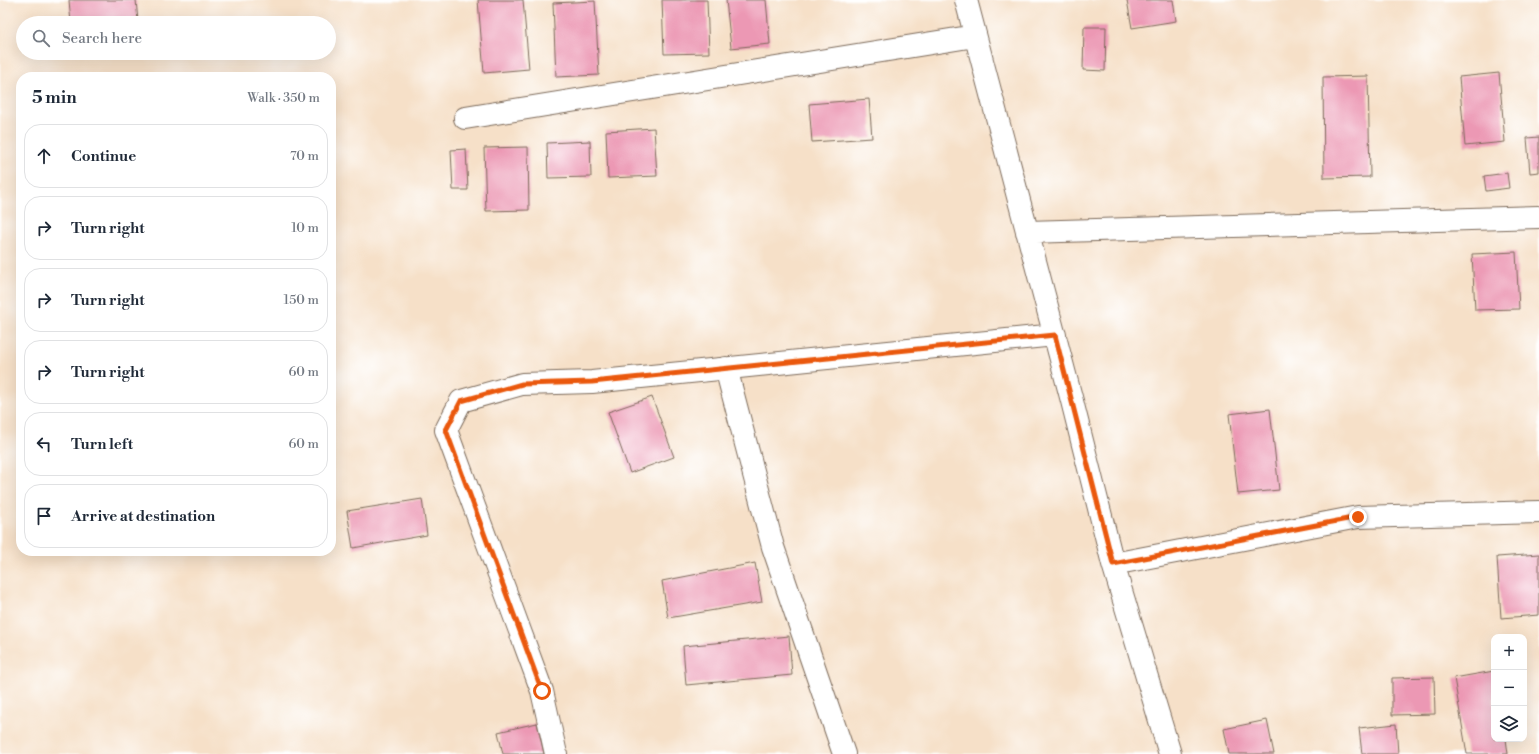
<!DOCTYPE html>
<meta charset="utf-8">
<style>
:root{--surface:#fff;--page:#f2f2f3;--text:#1f2937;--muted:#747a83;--line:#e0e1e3}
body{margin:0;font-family:"Libre Bodoni",serif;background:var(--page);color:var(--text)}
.controls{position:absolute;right:12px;bottom:12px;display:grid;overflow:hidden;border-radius:8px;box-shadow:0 4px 16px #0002}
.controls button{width:36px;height:36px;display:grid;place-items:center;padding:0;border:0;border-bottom:1px solid var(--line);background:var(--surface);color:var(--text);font:20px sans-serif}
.stop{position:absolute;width:12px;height:12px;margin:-9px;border:3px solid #ea580c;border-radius:50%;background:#fff}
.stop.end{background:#ea580c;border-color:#fff;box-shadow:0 1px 4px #0008}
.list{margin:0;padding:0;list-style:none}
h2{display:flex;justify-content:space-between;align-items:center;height:52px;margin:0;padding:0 16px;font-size:17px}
h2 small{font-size:13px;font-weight:400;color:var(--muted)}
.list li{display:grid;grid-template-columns:26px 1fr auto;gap:12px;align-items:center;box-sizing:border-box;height:64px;margin:0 8px 8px;padding:0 8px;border:1px solid var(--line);border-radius:16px}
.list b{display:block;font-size:15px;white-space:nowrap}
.list em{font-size:13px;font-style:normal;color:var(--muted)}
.icon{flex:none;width:22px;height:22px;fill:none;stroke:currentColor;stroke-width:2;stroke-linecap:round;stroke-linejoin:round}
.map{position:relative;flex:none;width:1539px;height:754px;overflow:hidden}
.search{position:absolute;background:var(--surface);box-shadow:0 4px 16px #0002;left:16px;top:16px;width:320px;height:44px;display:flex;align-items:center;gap:10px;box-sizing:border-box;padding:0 14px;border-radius:22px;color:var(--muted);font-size:15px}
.panel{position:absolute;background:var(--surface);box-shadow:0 4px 16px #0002;left:16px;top:72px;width:320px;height:484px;border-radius:16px}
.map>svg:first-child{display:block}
.building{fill:#ec98b4}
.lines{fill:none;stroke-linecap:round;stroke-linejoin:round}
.minor-casing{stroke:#7c6a5a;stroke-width:24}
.minor{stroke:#fff;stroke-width:22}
.route{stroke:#ea580c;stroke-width:5}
</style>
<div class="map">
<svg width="1539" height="754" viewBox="0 0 1539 754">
<rect width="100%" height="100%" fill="#fff"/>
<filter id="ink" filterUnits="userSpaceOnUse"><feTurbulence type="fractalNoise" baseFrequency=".025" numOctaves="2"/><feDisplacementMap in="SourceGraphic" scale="8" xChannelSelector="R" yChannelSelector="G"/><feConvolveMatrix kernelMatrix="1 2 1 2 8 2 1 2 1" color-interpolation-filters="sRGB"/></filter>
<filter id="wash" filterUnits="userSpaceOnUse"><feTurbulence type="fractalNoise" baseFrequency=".012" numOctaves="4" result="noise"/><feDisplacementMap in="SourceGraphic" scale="16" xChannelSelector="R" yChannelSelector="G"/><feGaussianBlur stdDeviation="0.9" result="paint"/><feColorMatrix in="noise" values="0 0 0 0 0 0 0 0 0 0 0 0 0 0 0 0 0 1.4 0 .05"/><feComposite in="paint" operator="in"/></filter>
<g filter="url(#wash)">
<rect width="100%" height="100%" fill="#f6e0c8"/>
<g id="blocks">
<path class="building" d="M69,0H136L138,21L115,23H71Z
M478,0H523L529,69L484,73Z
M662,0H707L709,53L664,54Z
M726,0H766L770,44L731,48Z
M1127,0H1173L1176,21L1132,28Z
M595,1L599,75L556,77L553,3Z
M1084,27H1106L1105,71L1083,70Z
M1499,73L1505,142L1465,146L1459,77Z
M1368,76L1370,177L1324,178L1323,77Z
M869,99L872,138L812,142L809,104Z
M654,128L657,176L608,178L606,131Z
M1539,137V172L1530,173L1527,138Z
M590,141L591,177L548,178L547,143Z
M528,147L529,210L486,211L484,148Z
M466,149L468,190H453L451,150Z
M1507,173L1509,188L1486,191L1484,176Z
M1516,252L1519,309L1475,310L1472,254Z
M652,397L674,457L630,473L608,412Z
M1270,409L1279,490L1238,494L1229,414Z
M422,499L427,535L353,548L347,511Z
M1539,554V615L1501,618L1497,557Z
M755,563L762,602L668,618L662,581Z
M789,636L792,675L686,685L683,646Z
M1494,671V739H1506L1508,754H1467L1454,678Z
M1434,677L1435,714L1392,715V678Z
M1267,720L1274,754H1229L1224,729Z
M537,723L544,754H503L498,732Z
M1396,724L1398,754H1362L1359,728Z"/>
</g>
</g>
<g filter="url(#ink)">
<use href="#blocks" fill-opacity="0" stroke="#7c6a5a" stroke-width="1"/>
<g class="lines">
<defs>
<path id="minor" d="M966,0L1072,401L1113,564L1170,754
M465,118L975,36
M1027,232L1539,217
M726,368L773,547L844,754
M1113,564L1358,517L1539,512
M556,754L542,691L446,430L461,401L522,384L592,382L1055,335"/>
</defs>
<use href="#minor" class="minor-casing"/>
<use href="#minor" class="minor"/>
</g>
</g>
<g class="lines" filter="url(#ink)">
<path class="route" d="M542,691L446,430L461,401L522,384L592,382L1055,335L1113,564L1358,517"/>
</g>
</svg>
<div class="controls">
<button>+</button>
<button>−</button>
<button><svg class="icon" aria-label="layers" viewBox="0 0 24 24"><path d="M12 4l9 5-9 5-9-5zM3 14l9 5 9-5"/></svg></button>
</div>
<div class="stop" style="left:542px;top:691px"></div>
<div class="stop end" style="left:1358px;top:517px"></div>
<div class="search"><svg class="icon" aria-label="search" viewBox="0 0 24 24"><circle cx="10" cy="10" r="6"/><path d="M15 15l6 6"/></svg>Search here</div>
<section class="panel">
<h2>5 min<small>Walk · 350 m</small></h2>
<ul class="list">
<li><svg class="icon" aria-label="ahead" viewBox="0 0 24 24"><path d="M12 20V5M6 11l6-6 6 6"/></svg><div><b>Continue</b></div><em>70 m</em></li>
<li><svg class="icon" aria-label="right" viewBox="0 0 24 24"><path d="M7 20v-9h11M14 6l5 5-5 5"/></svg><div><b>Turn right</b></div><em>10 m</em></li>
<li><svg class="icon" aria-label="right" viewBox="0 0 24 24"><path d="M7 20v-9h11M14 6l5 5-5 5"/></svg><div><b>Turn right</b></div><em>150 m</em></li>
<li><svg class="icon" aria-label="right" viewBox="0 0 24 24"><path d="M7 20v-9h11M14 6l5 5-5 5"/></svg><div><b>Turn right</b></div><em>60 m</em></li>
<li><svg class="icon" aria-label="left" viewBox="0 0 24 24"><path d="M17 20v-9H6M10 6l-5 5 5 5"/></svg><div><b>Turn left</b></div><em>60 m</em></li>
<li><svg class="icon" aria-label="arrive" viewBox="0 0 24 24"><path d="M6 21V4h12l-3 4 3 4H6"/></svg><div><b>Arrive at destination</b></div></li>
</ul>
</section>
</div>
